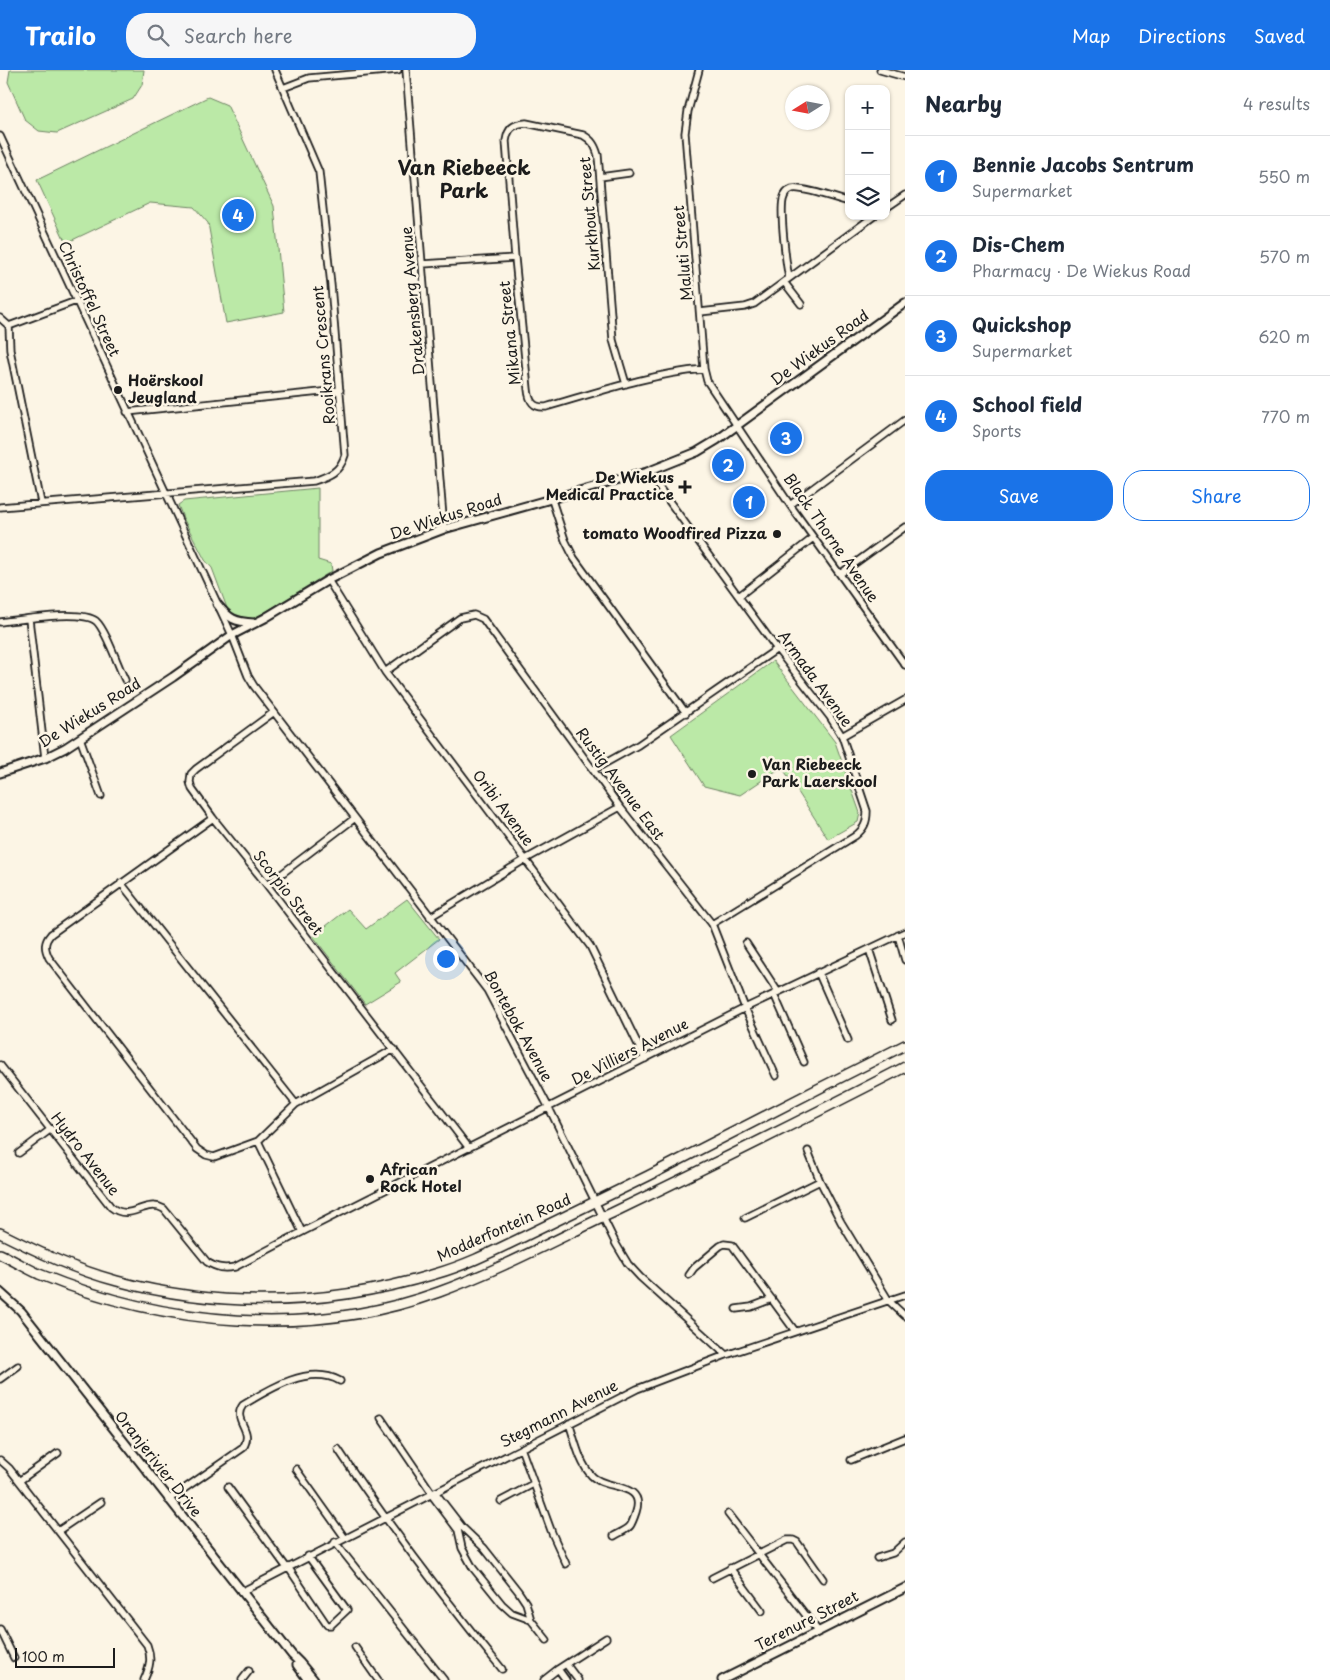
<!DOCTYPE html>
<meta charset="utf-8">
<style>
:root{--surface:#fff;--page:#f6f6f7;--text:#1f2937;--muted:#747a83;--line:#e0e1e3;--accent:#1a73e8}
body{margin:0;font-family:"Playpen Sans",sans-serif;background:var(--page);color:var(--text)}
.controls{position:absolute;right:15px;top:15px;display:grid;overflow:hidden;border-radius:10px;box-shadow:0 1px 4px #0004}
.controls button{width:45px;height:45px;display:grid;place-items:center;padding:0;border:0;border-bottom:1px solid var(--line);background:var(--surface);color:var(--text);font:25px sans-serif}
.compass{position:absolute;left:785px;top:15px;width:45px;height:45px;border-radius:50%;background:var(--surface);box-shadow:0 1px 4px #0004;rotate:259deg}
.scale{position:absolute;left:15px;bottom:12px;width:100px;box-sizing:border-box;padding-left:5px;border:2px solid #1c1c1c;border-top:0;font-size:14px;line-height:18px;white-space:nowrap;color:#1c1c1c;-webkit-text-stroke:4px #fcf5e5;paint-order:stroke}
.you{position:absolute;left:445px;top:888px;width:18px;height:18px;margin:-12px;border:4px solid #fff;border-radius:50%;background:#1a73e8;box-shadow:0 0 0 8px #1a73e833}
.badge{display:grid;place-items:center;width:32px;height:32px;border-radius:50%;background:var(--accent);color:#fff;font-size:16px;font-weight:700}
.pin{position:absolute;translate:-50% -50%;border:2px solid #fff;box-shadow:0 1px 5px #0006}
.list{margin:0;padding:0;list-style:none}
h2{display:flex;justify-content:space-between;align-items:center;height:65px;margin:0;padding:0 20px;font-size:21px}
h2 small{font-size:16px;font-weight:400;color:var(--muted)}
.list li{display:grid;grid-template-columns:32px 1fr auto;gap:15px;align-items:center;box-sizing:border-box;height:80px;padding:0 20px;border-top:1px solid var(--line)}
.list b{display:block;font-size:19px;white-space:nowrap}
.list p{margin:0;font-size:16px;white-space:nowrap;color:var(--muted)}
.list em{font-size:16px;font-style:normal;color:var(--muted)}
.actions{display:flex;gap:10px;padding:15px 20px}
.actions a{flex:1;padding:11px 0;border:1px solid var(--accent);border-radius:20px;text-align:center;font-size:18px;color:var(--accent)}
.actions .main{background:var(--accent);color:#fff}
.icon{flex:none;width:28px;height:28px;fill:none;stroke:currentColor;stroke-width:2;stroke-linecap:round;stroke-linejoin:round}
.map{position:relative;flex:none;width:905px;height:1610px;overflow:hidden}
header{display:flex;align-items:center;gap:30px;box-sizing:border-box;height:70px;padding:0 25px;background:var(--accent);color:#fff}
header strong{font-size:24px}
nav{display:flex;gap:28px;margin-inline-start:auto;font-size:18px}
.search{width:350px;height:45px;background:var(--page);display:flex;align-items:center;gap:12px;box-sizing:border-box;padding:0 18px;border-radius:20px;color:var(--muted);font-size:19px}
main{display:flex}
aside{flex:1;background:var(--surface)}
.map>svg:first-child{display:block}
.green{fill:#bbe9a7;stroke:#6c8262}
.lines{fill:none;stroke-linecap:round;stroke-linejoin:round}
.minor-casing{stroke:#1c1c1c;stroke-width:9}
.tertiary-casing{stroke:#1c1c1c;stroke-width:11}
.primary-casing{stroke:#1c1c1c;stroke-width:12}
.minor{stroke:#fcf5e5;stroke-width:5.5}
.tertiary{stroke:#fcf5e5;stroke-width:7}
.primary{stroke:#fcf5e5;stroke-width:9}
.poi-dot{fill:#1c1c1c;stroke:#fcf5e5;stroke-width:2}
.labels{text-anchor:middle;stroke-width:5;stroke-linejoin:round;paint-order:stroke}
.street-label{font-size:15px;fill:#1c1c1c;stroke:#fcf5e5}
.poi-label{font-size:15px;font-weight:bold;fill:#1c1c1c;stroke:#fcf5e5;text-anchor:start}
.district-label{font-size:20px;font-weight:bold;fill:#1c1c1c;stroke:#fcf5e5}
</style>
<header>
<strong>Trailo</strong>
<div class="search"><svg class="icon" aria-label="search" viewBox="0 0 24 24"><circle cx="10" cy="10" r="6"/><path d="M15 15l6 6"/></svg>Search here</div>
<nav><a>Map</a><a>Directions</a><a>Saved</a></nav>
</header>
<main>
<div class="map">
<svg width="905" height="1610" viewBox="0 0 905 1610">
<rect width="100%" height="100%" fill="#fcf5e5"/>
<filter id="ink" filterUnits="userSpaceOnUse"><feTurbulence type="fractalNoise" baseFrequency=".02" numOctaves="2"/><feDisplacementMap in="SourceGraphic" scale="10" xChannelSelector="R" yChannelSelector="G"/><feConvolveMatrix kernelMatrix="1 2 1 2 8 2 1 2 1" color-interpolation-filters="sRGB"/></filter>
<g filter="url(#ink)">
<path class="green" d="M10,0H144L142,15L133,29L57,63L39,61L25,50L8,12Z
M208,27L227,35L274,136L284,242L226,253L208,153L194,137L150,133L66,173L37,110Z
M318,418V490L331,494L332,501L254,549L246,550L233,546L227,538L212,498L205,490L183,448L178,435L184,431Z
M773,591L835,672L860,743L858,752L828,769L782,697L740,725L704,716L671,665Z
M407,829L439,869L395,903L401,912L365,934L313,866L348,839L366,859Z"/>
<g class="lines">
<defs>
<path id="minor" d="M406,0L444,459
M699,0L688,41L685,63L704,299L707,311L790,435L905,595
M880,0L905,7
M283,18L309,8L398,0
M0,66L232,565L248,606L254,616L487,920L549,1038L616,1174L628,1194L640,1207L726,1285
M600,107L629,103
M886,138L905,125
M423,194L515,188
M789,208C786,194 780,144 783,130C784,125 787,121 792,119C800,116 838,129 849,132
M784,212L801,234
M700,242L745,237L754,234L874,146
M0,248L9,256L76,231
M9,256L10,280L41,433
M626,314L613,270L598,85C595,75 592,70 583,65L526,53C513,54 508,58 506,71L515,188L528,319C529,331 533,338 546,337C598,322 650,304 704,299
M127,342L340,320
M658,416L777,579L830,647L842,666L867,741C867,753 864,759 855,766L712,854
M552,430L565,470L574,488L686,643
M790,435L905,350
M0,437L314,411C329,406 340,402 345,385L331,215L319,102L275,0
M840,504L905,457
M328,510L385,602L590,876L645,989
M739,526L813,468
M29,549L45,688
M0,552C20,550 81,539 96,551C106,560 118,596 125,610
M385,602L460,548L474,545L483,549L620,737L712,854L745,938L776,1006
M274,642L196,699L191,704L190,712L192,719L213,748L267,815L469,1078
M842,666L905,630
M80,668L101,726
M593,700L638,675L777,579
M213,748L51,864C44,872 44,878 49,888L197,1079L206,1085L214,1087L258,1071L296,1034L394,979
M121,813L296,1034
M267,815L355,748
M430,847L526,789L620,737
M898,865L905,890
M746,873L778,922
M869,879L892,950
M818,902L848,970
M774,924L804,992
M0,995L111,1137C131,1153 144,1128 164,1139L207,1192C217,1198 223,1199 235,1197L302,1162L745,938L905,862
M258,1071L302,1162
M808,1081L820,1111L841,1152L889,1231L905,1246
M19,1083L51,1059
M745,1148L820,1111
M689,1205L694,1198L720,1176L724,1174L732,1175L795,1261
M736,1239L751,1237L772,1229
M0,1309L18,1296
M381,1348L432,1423
M569,1353C575,1370 579,1393 592,1406C605,1420 646,1412 636,1442C630,1460 630,1457 614,1466
M521,1378L552,1463L566,1494
M338,1379C389,1456 443,1527 502,1599
M0,1390L9,1398L147,1575C152,1588 150,1597 144,1610
M851,1390L905,1368
M296,1399L345,1468
M19,1411L58,1383
M228,1417L287,1498
M435,1422L462,1457L484,1478L518,1521L526,1533L531,1550L547,1570
M431,1424L458,1460L462,1478L473,1498L502,1534L512,1543L531,1550
M168,1430L243,1378C255,1359 231,1351 243,1335C269,1319 309,1294 340,1311
M501,1431L533,1414
M728,1444L818,1561
M58,1461L101,1432
M335,1472L444,1610
M877,1488L893,1483L905,1472
M288,1497L327,1555H331L347,1540L308,1486
M730,1498L762,1541
M712,1508L787,1470H793L797,1472L823,1509
M241,1522L637,1319L726,1285L905,1225
M0,1559L14,1588
M355,1577L378,1610
M566,1594L578,1610
M558,1599L566,1610
M242,1610L249,1601
M544,1610L558,1599L606,1568"/>
<path id="tertiary" d="M217,534C229,549 235,552 254,553
M0,703L45,688L65,678L173,607L232,565L265,548L328,510L381,483L444,459L647,402L697,382L717,370L905,233
M0,1222L21,1241L292,1585L300,1593L314,1610
M297,1595L308,1610
M722,1610L905,1518"/>
<path id="primary" d="M0,1163C38,1182 76,1200 117,1211C225,1240 329,1236 435,1204C467,1195 496,1180 525,1166C566,1146 607,1126 648,1106C734,1062 819,1018 905,975
M0,1184C13,1190 26,1198 39,1204C165,1256 310,1269 439,1222C499,1200 555,1170 612,1143C710,1096 808,1047 905,997"/>
</defs>
<use href="#minor" class="minor-casing"/>
<use href="#tertiary" class="tertiary-casing"/>
<use href="#primary" class="primary-casing"/>
<use href="#minor" class="minor"/>
<use href="#tertiary" class="tertiary"/>
<use href="#primary" class="primary"/>
</g>
</g>
<g class="poi-dot">
<circle cx="118" cy="320" r="5"/>
<path d="M682.5 409.5h5v5h5v5h-5v5h-5v-5h-5v-5h5z"/>
<circle cx="777" cy="464" r="5"/>
<circle cx="752" cy="704" r="5"/>
<circle cx="370" cy="1109" r="5"/>
</g>
<g class="labels">
<g class="street-label">
<text transform="translate(590 144) rotate(-95)" y="5">Kurkhout Street</text>
<text transform="translate(683 183) rotate(-95)" y="5">Maluti Street</text>
<text transform="translate(89 229) rotate(65)" y="5">Christoffel Street</text>
<text transform="translate(413 231) rotate(-95)" y="5">Drakensberg Avenue</text>
<text transform="translate(510 263) rotate(-96)" y="5">Mikana Street</text>
<text transform="translate(820 278) rotate(-36)" y="5">De Wiekus Road</text>
<text transform="translate(324 285) rotate(-95)" y="5">Rooikrans Crescent</text>
<text transform="translate(446 447) rotate(-18)" y="5">De Wiekus Road</text>
<text transform="translate(831 468) rotate(55)" y="5">Black Thorne Avenue</text>
<text transform="translate(815 609) rotate(54)" y="5">Armada Avenue</text>
<text transform="translate(90 643) rotate(-32)" y="5">De Wiekus Road</text>
<text transform="translate(620 714) rotate(53)" y="5">Rustig Avenue East</text>
<text transform="translate(503 738) rotate(53)" y="5">Oribi Avenue</text>
<text transform="translate(288 823) rotate(52)" y="5">Scorpio Street</text>
<text transform="translate(518 956) rotate(61)" y="5">Bontebok Avenue</text>
<text transform="translate(630 982) rotate(-27)" y="5">De Villiers Avenue</text>
<text transform="translate(85 1084) rotate(52)" y="5">Hydro Avenue</text>
<text transform="translate(504 1158) rotate(-24)" y="5">Modderfontein Road</text>
<text transform="translate(559 1344) rotate(-27)" y="5">Stegmann Avenue</text>
<text transform="translate(158 1394) rotate(52)" y="5">Oranjerivier Drive</text>
<text transform="translate(807 1551) rotate(-27)" y="5">Terenure Street</text>
</g>
<g class="poi-label">
<text x="128" y="316">Hoërskool<tspan x="128" dy="17">Jeugland</tspan></text>
<text x="674" y="413" text-anchor="end">De Wiekus<tspan x="674" dy="17">Medical Practice</tspan></text>
<text x="767" y="469" text-anchor="end">tomato Woodfired Pizza</text>
<text x="762" y="700">Van Riebeeck<tspan x="762" dy="17">Park Laerskool</tspan></text>
<text x="380" y="1105">African<tspan x="380" dy="17">Rock Hotel</tspan></text>
</g>
<g class="district-label">
<text x="464" y="105">Van Riebeeck<tspan x="464" dy="23">Park</tspan></text>
</g>
</g>
</svg>
<div class="controls">
<button>+</button>
<button>−</button>
<button><svg class="icon" aria-label="layers" viewBox="0 0 24 24"><path d="M12 4l9 5-9 5-9-5zM3 14l9 5 9-5"/></svg></button>
</div>
<svg class="compass" viewBox="-18 -18 36 36"><path d="M0-13l5 13h-10z" fill="#e53935"/><path d="M0 13l5-13h-10z" fill="#747a83"/></svg>
<div class="scale">100 m</div>
<div class="you"></div>
<div class="pin badge" style="left:749px;top:432px">1</div>
<div class="pin badge" style="left:728px;top:395px">2</div>
<div class="pin badge" style="left:786px;top:368px">3</div>
<div class="pin badge" style="left:238px;top:145px">4</div>
</div>
<aside>
<h2>Nearby<small>4 results</small></h2>
<ul class="list">
<li><span class="badge">1</span><div><b>Bennie Jacobs Sentrum</b><p>Supermarket</p></div><em>550 m</em></li>
<li><span class="badge">2</span><div><b>Dis-Chem</b><p>Pharmacy · De Wiekus Road</p></div><em>570 m</em></li>
<li><span class="badge">3</span><div><b>Quickshop</b><p>Supermarket</p></div><em>620 m</em></li>
<li><span class="badge">4</span><div><b>School field</b><p>Sports</p></div><em>770 m</em></li>
</ul>
<div class="actions"><a class="main">Save</a><a>Share</a></div>
</aside>
</main>
